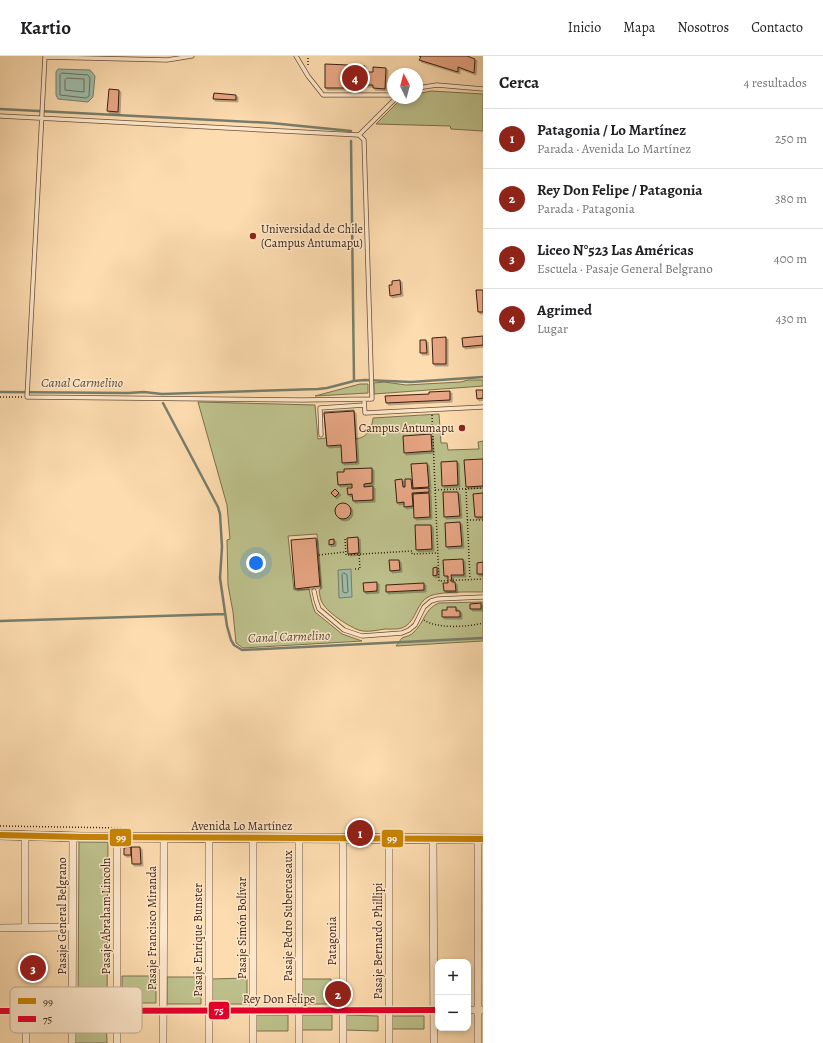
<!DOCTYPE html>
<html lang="es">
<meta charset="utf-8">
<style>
:root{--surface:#fff;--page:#f2f2f2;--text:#202124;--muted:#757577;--line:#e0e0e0;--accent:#8f2418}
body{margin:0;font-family:Alegreya,serif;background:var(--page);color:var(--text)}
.controls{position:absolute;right:12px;bottom:12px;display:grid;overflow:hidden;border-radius:8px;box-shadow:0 2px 6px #0003}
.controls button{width:36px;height:36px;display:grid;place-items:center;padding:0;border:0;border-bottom:1px solid var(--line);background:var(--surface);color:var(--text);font:20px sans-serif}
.compass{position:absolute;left:387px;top:12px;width:36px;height:36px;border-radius:50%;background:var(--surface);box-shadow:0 2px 6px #0003;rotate:354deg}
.you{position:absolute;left:256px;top:507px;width:14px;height:14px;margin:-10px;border:3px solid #fff;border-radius:50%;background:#1a73e8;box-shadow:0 0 0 6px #1a73e833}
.badge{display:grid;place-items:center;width:26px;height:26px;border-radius:50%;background:var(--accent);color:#fff;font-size:13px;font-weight:700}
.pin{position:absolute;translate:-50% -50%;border:2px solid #fff;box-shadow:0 1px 4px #0006}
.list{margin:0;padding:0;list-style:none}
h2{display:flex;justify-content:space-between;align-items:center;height:52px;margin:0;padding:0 16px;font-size:17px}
h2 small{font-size:13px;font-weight:400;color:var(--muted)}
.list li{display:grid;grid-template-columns:26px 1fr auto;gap:12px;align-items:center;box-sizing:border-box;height:60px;padding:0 16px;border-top:1px solid var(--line)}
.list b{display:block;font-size:15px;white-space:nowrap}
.list p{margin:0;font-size:13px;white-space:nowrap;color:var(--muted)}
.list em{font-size:13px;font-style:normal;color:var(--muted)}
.map{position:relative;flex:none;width:483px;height:987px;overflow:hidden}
header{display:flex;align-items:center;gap:24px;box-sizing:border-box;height:56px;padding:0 20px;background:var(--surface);border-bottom:1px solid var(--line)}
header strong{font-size:19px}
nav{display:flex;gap:22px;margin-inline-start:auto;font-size:14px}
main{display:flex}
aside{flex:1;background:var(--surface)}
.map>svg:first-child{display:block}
.green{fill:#bdc18c;stroke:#7c704e}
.water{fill:#9fbca8;stroke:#777d6c}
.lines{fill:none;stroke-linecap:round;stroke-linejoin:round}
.shore{stroke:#6c6e5c;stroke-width:1}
.stream{stroke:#777d6c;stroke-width:2.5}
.building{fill:#e8a685;stroke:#3a1f11;filter:url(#shadow)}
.service-casing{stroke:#6b4e38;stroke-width:5}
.minor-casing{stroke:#6b4e38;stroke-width:8}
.secondary-casing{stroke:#3a1f11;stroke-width:10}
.path{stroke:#3a1f11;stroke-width:1.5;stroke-dasharray:1 2;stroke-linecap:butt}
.service{stroke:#fee8cb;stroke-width:3.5}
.minor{stroke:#fee8cb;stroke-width:7}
.secondary{stroke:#fee8cb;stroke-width:9}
.bus-1-casing{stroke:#fee8cb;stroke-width:9}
.bus-2-casing{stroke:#fee8cb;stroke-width:9}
.bus-1{stroke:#c88404;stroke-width:6}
.bus-2{stroke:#e4002b;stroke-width:6}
.poi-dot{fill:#8f2418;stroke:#fee8cb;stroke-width:1.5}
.labels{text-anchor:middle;stroke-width:3;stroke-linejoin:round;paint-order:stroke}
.poi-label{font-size:12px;fill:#3a1f11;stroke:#fee8cb;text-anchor:start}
.street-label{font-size:12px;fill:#3a1f11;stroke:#fee8cb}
.water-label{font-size:13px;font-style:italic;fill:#584e3e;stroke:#fee8cb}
.key{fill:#fee8cb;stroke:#c3ac93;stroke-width:1}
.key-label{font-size:11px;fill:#3a1f11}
.line-badge{stroke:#fee8cb;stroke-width:1.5}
.badge-label{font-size:11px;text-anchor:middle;font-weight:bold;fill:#fff}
</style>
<header>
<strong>Kartio</strong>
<nav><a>Inicio</a><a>Mapa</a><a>Nosotros</a><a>Contacto</a></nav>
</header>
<main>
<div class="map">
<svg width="483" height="987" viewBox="0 0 483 987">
<defs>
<filter id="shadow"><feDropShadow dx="2" dy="2" stdDeviation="0" flood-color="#0004"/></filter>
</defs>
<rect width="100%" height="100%" fill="#fddcaf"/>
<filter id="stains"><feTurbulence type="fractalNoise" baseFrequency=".005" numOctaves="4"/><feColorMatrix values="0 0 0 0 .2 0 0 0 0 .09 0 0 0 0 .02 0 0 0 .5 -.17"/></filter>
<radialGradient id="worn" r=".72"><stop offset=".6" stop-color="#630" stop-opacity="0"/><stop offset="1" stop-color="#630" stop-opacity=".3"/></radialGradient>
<path class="green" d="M431,35L483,38V75L451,73L450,70L376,68L402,42H417V38Z
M468,324H483V330L374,338V327L384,326L406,329L461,326Z
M360,328H368V337L315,340Z
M198,346L315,349L318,383L326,382L324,356L354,354L356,383C368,381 372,373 373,362L439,358L441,387H447L448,394L479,393L478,386L483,385V536C470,536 438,535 428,541C417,547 416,563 406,570C400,574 391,573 385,573C378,574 370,576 363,575C353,574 328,557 323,548C320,544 320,539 319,534L321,533L317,478L288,480L294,534L309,533L312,547L315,556L342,578L362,585L243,592L236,587L233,556L228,529L227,484L230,483L227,449Z
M483,546V585L396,590C398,588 400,584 402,582C406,580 411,580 414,576C424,567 425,552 439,547Z
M79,786H108L107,948H78Z
M122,920H156V947H122Z
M167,921H201V948H167Z
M247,922V948H212V923Z
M301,923H331L332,948H301Z
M255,959H288V975H255Z
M299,959H332V974H299Z
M346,959L378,960V975L346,974Z
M75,960H106L107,987H75Z
M392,960H424V973H392Z"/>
<path class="water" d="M58,13L90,14L95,20L93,41L88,46L58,43L56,39V16Z
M351,513L352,541L339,542L338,514Z"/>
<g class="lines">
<path class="shore" d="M62,17L88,19L90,22L89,40L86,42L60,39V19Z
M67,22L84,23V36L65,34V24Z
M344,517L347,519L348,536L346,537L343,536L342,519Z"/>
<path class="stream" d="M0,53L271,67L351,75
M351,85L354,325
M0,336L128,337L144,336L162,338L318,333L327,332L354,325L365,324L411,326L483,321
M163,347L218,451L220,458L222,491L220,522L227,570L231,584L234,589L242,594L483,582
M0,565L225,558"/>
</g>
<path class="building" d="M419,0H467L475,3L474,17L458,11V16L419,4L421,1Z
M325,8L348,9V14H354V10H365L364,16H373V11L386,12L385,33L373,32V29H360V32H325Z
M109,33L119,34L118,56L107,55Z
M214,37L236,39V44L213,43Z
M400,224L401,238L390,240L389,229H392V225Z
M476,234H483V256H478Z
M483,280V289L463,291L462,282Z
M446,281V308H433L432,282Z
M420,284H426L427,297H420Z
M476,334H483V342L477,343Z
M450,335V344L386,347L385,340L429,338V336Z
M354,355L357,406L342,407L341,389L327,390L324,357Z
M431,378L432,395L404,397L403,380Z
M483,403V430L466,431L464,404Z
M457,405L458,429L442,430L441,406Z
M427,407L429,431L413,432L411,408Z
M372,412V427L364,428V431L373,430V444L353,445L352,438L348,439L347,432H352V428L338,429L337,416H344V413Z
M402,423L403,431H405V423H411L412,433L429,432V436L412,437L413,450L404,451V446L397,447L395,424Z
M335,433L339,437L335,441L331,437Z
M443,436H458L460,460L444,461Z
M429,437L430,461L414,462L413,438Z
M483,437V461H475L473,438Z
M335 455a8 8 0 1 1 16 0a8 8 0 1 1-16 0Z
M460,466L462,490L446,491L445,467Z
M415,469H431L432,493L416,494Z
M358,481L359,497L348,498L347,482Z
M316,482L320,530L295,533L291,484Z
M334,483V488L329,489V484Z
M463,503L464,519H451L452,526H455L456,535H444L443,527H448V520H444L443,504Z
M389,504H399L400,514L390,515Z
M483,506V518H477V507Z
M437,511V519L433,520V512Z
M377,526V535L364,536L363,527Z
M424,527V534L386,536V529Z
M481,547V553H470V548Z
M447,551H456V555H460V561H442V554H447Z
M131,791H140L141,808H132Z
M131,791V799H124V792Z"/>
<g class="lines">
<defs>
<path id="service" d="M45,0L27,341L302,344L372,343L364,84L359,79L396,42
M296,0L308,20L323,39H393
M45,1L167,4L192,0
M417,32L437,29L483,33
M0,60L359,79
M364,344L365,357L483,351
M321,379L320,352L364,349
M314,535L316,544L319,553L344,574L362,580L402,577L409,574L415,569L424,551L431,545L438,543L483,541"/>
<path id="minor" d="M25,779V872
M117,781V987
M209,781V987
M299,782V987
M343,782V987
M389,783V987
M433,783L434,987
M478,783V987
M0,872L73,871
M468,954H482
M0,955L438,954
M26,987V955
M72,987L73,781
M163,987L164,781
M253,987V782"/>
<path id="secondary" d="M0,779L81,781L483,783"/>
</defs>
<use href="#service" class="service-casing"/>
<use href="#minor" class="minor-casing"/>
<use href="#secondary" class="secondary-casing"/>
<path class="path" d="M308,9V0
M0,341H22
M432,359L439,525L483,523
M466,433L470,523
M435,434L483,432
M467,464H483
M345,483L346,499L412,495V498L438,497
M319,499L345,496
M355,513H360L359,498
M424,564C437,573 468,571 483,567
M0,770L123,772"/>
<use href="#service" class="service"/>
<use href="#minor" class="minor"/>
<use href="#secondary" class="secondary"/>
<defs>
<path id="bus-1" d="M0,779L81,781L483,783"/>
<path id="bus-2" d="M0,955L438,954"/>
</defs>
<use href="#bus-1" class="bus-1-casing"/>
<use href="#bus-2" class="bus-2-casing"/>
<use href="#bus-1" class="bus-1"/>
<use href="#bus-2" class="bus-2"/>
</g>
<g class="poi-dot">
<circle cx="253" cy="180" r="4"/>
<circle cx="462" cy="372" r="4"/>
</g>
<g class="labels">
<g class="poi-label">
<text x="261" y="177">Universidad de Chile<tspan x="261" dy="14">(Campus Antumapu)</tspan></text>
<text x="454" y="376" text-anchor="end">Campus Antumapu</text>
</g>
<g class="street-label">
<text x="242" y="774">Avenida Lo Martínez</text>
<text transform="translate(62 860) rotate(-90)" y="4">Pasaje General Belgrano</text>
<text transform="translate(106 860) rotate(-90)" y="4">Pasaje Abraham Lincoln</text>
<text transform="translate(288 860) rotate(-90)" y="4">Pasaje Pedro Subercaseaux</text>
<text transform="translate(152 872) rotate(-90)" y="4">Pasaje Francisco Miranda</text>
<text transform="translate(242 872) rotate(-90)" y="4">Pasaje Simón Bolívar</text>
<text transform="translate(198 884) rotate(-90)" y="4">Pasaje Enrique Bunster</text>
<text transform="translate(332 885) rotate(-90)" y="4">Patagonia</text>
<text transform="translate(378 885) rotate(-90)" y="4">Pasaje Bernardo Phillipi</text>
<text x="279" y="947">Rey Don Felipe</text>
</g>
<g class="water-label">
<text x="82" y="331">Canal Carmelino</text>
<text transform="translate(289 580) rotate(-2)" y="5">Canal Carmelino</text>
</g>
</g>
<rect x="10" y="931" width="132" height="46" rx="6" class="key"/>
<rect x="18" y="942" width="18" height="6" fill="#c88404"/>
<rect x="18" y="960" width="18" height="6" fill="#e4002b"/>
<g class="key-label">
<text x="43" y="949">99</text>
<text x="43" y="967">75</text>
</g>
<g class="line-badge">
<rect x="109" y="772" width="23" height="19" rx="4" fill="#c88404"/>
<rect x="381" y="773" width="23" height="19" rx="4" fill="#c88404"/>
<rect x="208" y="945" width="22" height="19" rx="4" fill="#e4002b"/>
</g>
<g class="badge-label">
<text x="121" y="785">99</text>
<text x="392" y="786">99</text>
<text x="219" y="958">75</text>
</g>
<rect width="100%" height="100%" filter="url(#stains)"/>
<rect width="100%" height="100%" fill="url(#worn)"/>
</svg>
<div class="controls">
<button>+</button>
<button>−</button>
</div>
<svg class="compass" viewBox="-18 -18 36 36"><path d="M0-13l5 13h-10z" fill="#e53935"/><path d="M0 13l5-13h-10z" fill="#757577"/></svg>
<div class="you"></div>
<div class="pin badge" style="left:360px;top:777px">1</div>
<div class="pin badge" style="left:338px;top:938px">2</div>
<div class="pin badge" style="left:33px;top:912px">3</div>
<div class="pin badge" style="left:355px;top:22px">4</div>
</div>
<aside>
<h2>Cerca<small>4 resultados</small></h2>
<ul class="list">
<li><span class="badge">1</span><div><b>Patagonia / Lo Martínez</b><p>Parada · Avenida Lo Martínez</p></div><em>250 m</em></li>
<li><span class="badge">2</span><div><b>Rey Don Felipe / Patagonia</b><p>Parada · Patagonia</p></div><em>380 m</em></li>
<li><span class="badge">3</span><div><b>Liceo N°523 Las Américas</b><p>Escuela · Pasaje General Belgrano</p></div><em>400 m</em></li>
<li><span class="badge">4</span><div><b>Agrimed</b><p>Lugar</p></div><em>430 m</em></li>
</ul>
</aside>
</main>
